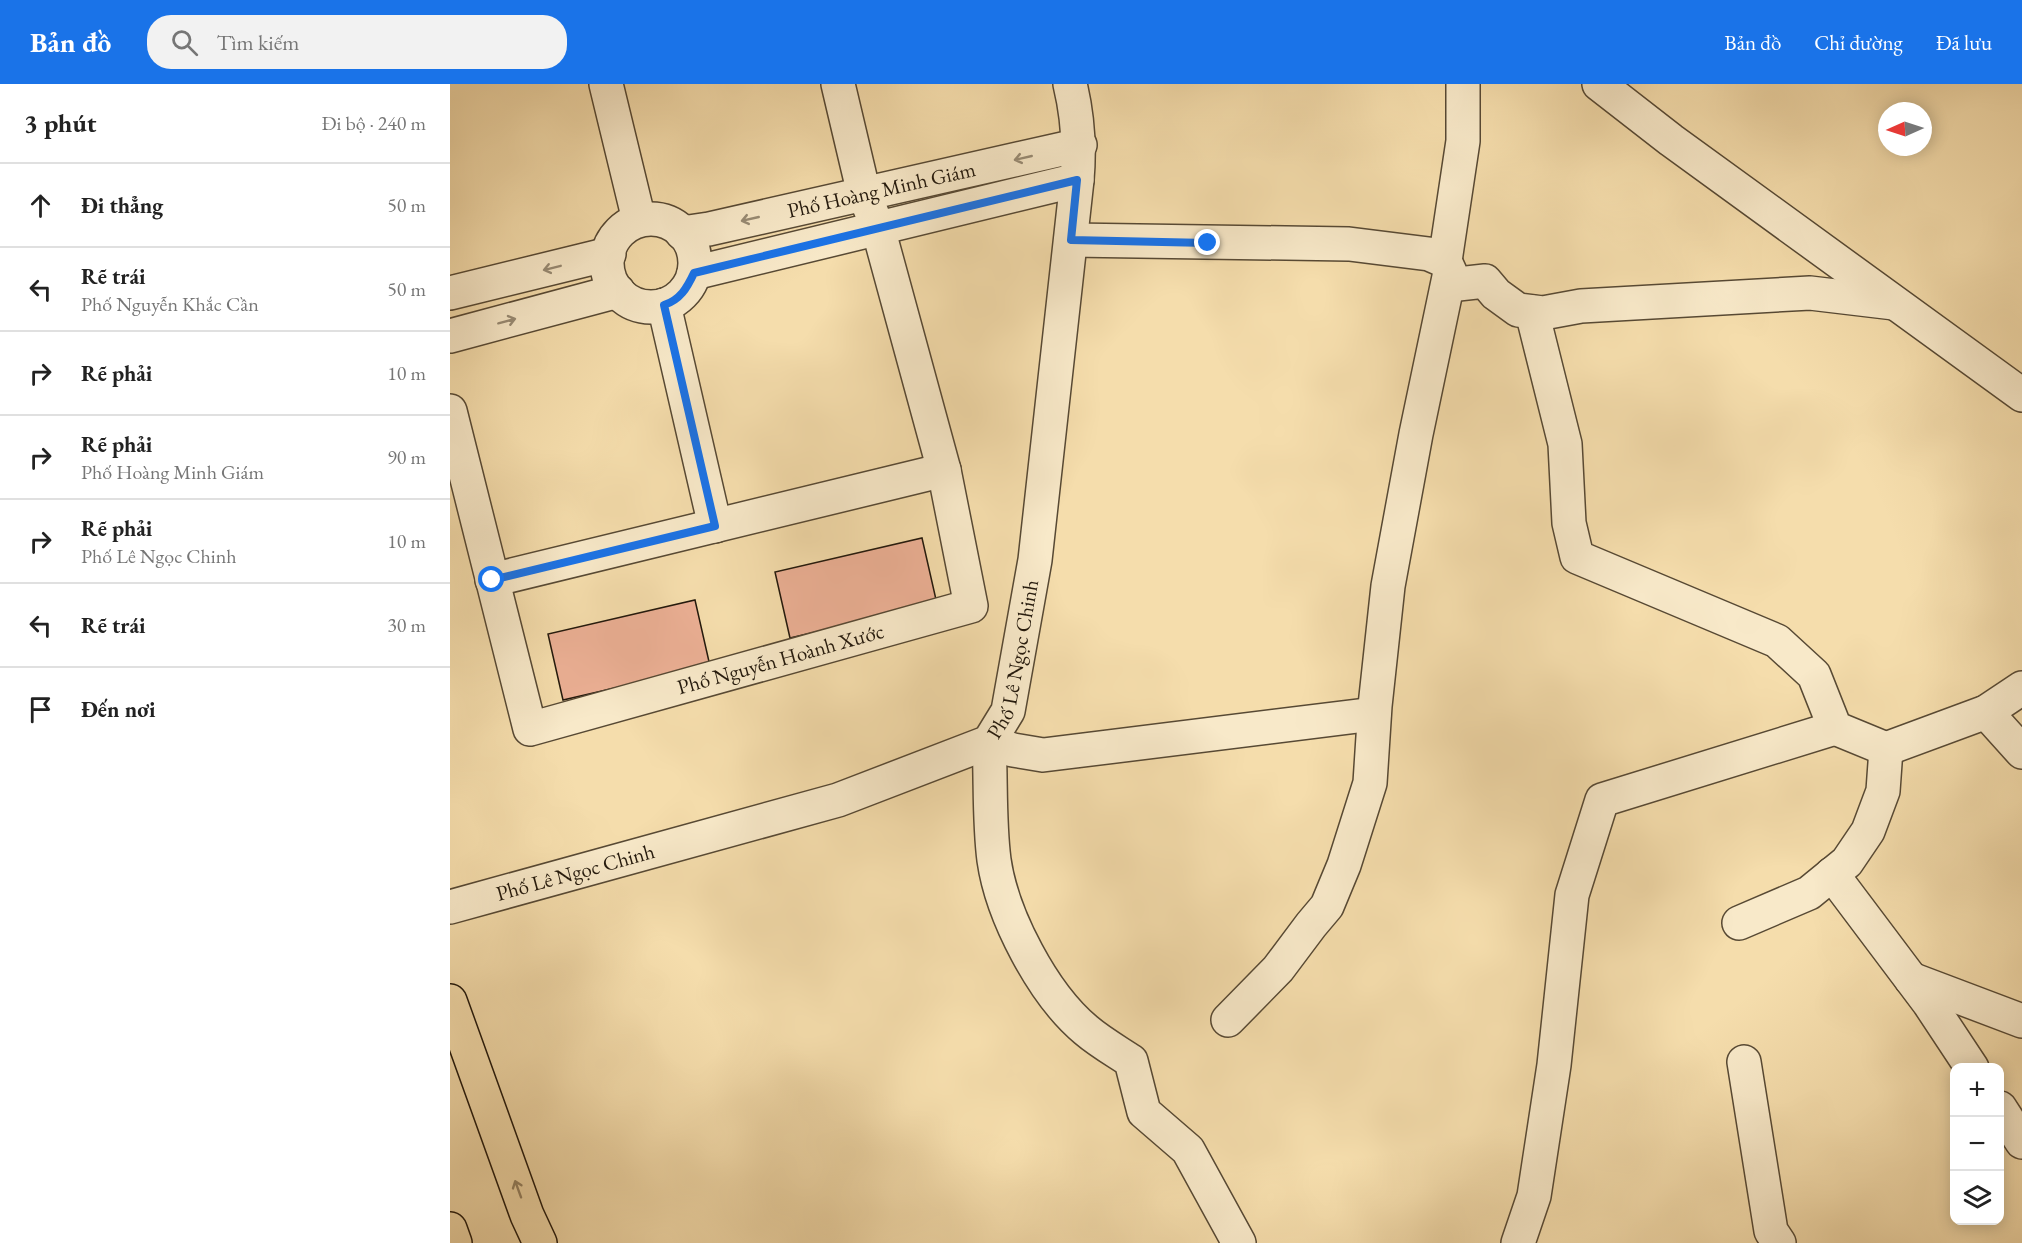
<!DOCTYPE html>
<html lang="vi">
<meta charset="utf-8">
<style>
:root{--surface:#fff;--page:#f2f2f2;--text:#222;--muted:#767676;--line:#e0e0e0;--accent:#1a73e8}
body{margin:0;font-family:"EB Garamond",serif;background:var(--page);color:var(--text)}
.controls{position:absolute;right:18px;bottom:18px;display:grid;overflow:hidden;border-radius:12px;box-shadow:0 3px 15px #0003}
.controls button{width:54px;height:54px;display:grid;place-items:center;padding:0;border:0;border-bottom:2px solid var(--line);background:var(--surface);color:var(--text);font:30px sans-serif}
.compass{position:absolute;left:1428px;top:18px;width:54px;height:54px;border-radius:50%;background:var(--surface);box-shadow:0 3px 15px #0003;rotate:267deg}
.stop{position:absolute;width:18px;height:18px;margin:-14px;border:4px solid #1a73e8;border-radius:50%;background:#fff}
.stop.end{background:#1a73e8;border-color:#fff;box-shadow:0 2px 6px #0008}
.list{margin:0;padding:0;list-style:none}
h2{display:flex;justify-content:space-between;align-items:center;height:78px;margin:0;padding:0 24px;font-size:26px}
h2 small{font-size:20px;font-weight:400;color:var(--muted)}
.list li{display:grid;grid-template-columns:39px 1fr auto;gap:18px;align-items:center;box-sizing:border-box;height:84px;padding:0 24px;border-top:2px solid var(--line)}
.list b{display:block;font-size:22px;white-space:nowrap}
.list p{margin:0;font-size:20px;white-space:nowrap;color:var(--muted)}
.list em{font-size:20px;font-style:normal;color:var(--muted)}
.icon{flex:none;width:33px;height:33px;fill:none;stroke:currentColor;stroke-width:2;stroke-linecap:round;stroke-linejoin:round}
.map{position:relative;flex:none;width:1572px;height:1159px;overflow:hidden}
header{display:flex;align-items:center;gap:36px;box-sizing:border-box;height:84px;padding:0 30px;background:var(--accent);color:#fff}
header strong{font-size:28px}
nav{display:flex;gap:33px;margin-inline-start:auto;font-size:21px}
.search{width:420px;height:54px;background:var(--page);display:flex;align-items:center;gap:15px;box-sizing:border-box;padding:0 21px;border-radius:24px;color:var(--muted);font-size:22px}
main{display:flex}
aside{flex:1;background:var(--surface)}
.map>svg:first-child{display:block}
.building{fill:#ecb095;stroke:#22180c;stroke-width:1.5}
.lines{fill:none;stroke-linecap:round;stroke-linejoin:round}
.minor-casing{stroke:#574934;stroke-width:36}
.major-casing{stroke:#22180c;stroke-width:36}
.minor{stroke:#f8e9c9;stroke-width:33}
.major{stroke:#f5ddac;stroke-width:33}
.oneway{stroke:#988b74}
.oneway2{stroke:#968464}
.route{stroke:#1a73e8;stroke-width:8}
.labels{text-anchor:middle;stroke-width:4.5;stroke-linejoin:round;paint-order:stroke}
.street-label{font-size:21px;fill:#22180c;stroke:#f8e9c9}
</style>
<header>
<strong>Bản đồ</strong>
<div class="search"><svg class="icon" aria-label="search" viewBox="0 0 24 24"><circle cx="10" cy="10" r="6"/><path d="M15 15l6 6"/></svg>Tìm kiếm</div>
<nav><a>Bản đồ</a><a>Chỉ đường</a><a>Đã lưu</a></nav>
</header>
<main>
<aside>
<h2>3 phút<small>Đi bộ · 240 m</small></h2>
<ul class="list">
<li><svg class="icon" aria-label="ahead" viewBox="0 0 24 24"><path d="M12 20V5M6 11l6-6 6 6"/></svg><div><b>Đi thẳng</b></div><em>50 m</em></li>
<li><svg class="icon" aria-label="left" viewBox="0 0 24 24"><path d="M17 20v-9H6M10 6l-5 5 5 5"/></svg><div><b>Rẽ trái</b><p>Phố Nguyễn Khắc Cần</p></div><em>50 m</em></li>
<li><svg class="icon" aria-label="right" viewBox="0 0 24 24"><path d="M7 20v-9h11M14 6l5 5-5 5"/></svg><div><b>Rẽ phải</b></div><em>10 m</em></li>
<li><svg class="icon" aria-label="right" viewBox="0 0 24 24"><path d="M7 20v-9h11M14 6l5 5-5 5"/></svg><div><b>Rẽ phải</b><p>Phố Hoàng Minh Giám</p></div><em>90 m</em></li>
<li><svg class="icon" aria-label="right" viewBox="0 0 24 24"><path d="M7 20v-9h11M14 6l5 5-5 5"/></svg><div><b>Rẽ phải</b><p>Phố Lê Ngọc Chinh</p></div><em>10 m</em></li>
<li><svg class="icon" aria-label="left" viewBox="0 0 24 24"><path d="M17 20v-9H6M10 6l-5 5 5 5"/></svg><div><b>Rẽ trái</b></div><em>30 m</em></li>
<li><svg class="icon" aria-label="arrive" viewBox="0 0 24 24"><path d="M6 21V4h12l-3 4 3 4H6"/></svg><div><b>Đến nơi</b></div></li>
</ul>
</aside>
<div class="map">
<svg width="1572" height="1159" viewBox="0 0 1572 1159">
<rect width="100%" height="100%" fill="#f5ddac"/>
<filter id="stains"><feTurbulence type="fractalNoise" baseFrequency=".00333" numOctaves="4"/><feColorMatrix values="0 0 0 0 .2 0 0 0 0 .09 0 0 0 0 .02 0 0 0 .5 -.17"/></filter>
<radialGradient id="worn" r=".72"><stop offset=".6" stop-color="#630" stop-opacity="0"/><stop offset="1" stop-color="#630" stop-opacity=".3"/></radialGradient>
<path class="building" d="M472,454L487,520L340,554L325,488Z
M245,516L260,582L113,616L98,550Z"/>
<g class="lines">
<defs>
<g id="minor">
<path d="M156,0L189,136"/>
<path d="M1149,0L1221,56L1572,311"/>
<circle cx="201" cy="179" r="44"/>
<path id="s1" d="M232,149L259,145L630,61"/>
<path d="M621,156L899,160L979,170L995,177L1000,188L966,350L938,502L925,622L920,699L894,781L877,822L861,841L828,885L778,936"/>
<path d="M995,177L1013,57V0"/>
<path d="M244,189L627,96"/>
<path d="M999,201L1035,197L1046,210L1068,226L1093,229L1131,222L1360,209L1444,219"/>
<path d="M0,209L159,170"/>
<path d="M214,221L265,442"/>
<path d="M1082,228L1115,360L1119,439L1127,473L1327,557L1364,591L1385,644L1436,665L1536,628L1572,604"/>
<path d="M0,252L168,207"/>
<path id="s2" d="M0,327L80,645L521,522L494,386L428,144L414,110L388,0"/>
<path d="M42,496L494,386"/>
<path d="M1536,628L1572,668"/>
<path d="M1382,790L1479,919L1522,984"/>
<path id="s3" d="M0,823L388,716L539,658L558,627L585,476L627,96C630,62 628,33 620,0"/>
<path d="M1289,839L1359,809L1397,778L1418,747L1433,707L1436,665"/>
<path d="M1461,895L1572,937"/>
<path d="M1294,978L1321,1147L1329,1159"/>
<path d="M1550,1024L1572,1058"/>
<path d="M789,1159L738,1066L694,1028L681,977C666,967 650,958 636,946C593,910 552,832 544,776C539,738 541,696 539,658L563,666L593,671L924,630"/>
<path d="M1068,1159L1084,1112L1104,981L1122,811L1152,716L1385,644"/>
</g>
<path id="major" d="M0,917L77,1131L90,1159
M0,1145L5,1159"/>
</defs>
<use href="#minor" class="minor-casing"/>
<use href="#major" class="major-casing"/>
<use href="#minor" class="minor"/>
<use href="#major" class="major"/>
</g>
<defs><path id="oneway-shaft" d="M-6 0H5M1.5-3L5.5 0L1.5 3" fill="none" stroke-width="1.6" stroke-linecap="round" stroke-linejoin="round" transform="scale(1.5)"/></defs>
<g class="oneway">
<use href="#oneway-shaft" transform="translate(573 74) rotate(167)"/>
<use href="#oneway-shaft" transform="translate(300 135) rotate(167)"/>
<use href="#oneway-shaft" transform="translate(102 184) rotate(166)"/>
<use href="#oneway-shaft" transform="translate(57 237) rotate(-15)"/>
</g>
<use class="oneway2" href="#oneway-shaft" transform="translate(68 1105) rotate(-110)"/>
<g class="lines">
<path class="route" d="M42,496L265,442L214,221C230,216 237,204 244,189L627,96L621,156L758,159"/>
</g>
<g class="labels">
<g class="street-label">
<text dy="7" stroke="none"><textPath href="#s1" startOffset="204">Phố Hoàng Minh Giám</textPath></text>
<text dy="7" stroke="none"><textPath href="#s3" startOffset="652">Phố Lê Ngọc Chinh</textPath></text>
<text dy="7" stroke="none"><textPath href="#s2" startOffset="588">Phố Nguyễn Hoành Xước</textPath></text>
<text dy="7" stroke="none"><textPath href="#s3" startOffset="130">Phố Lê Ngọc Chinh</textPath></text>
</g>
</g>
<rect width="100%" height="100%" filter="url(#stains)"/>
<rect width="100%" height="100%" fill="url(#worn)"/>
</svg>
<div class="controls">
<button>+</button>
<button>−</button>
<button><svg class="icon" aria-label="layers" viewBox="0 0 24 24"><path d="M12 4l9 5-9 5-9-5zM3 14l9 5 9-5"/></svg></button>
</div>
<svg class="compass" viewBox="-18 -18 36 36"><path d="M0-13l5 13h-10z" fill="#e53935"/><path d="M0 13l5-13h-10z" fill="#767676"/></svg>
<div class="stop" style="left:42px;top:496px"></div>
<div class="stop end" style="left:758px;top:159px"></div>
</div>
</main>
